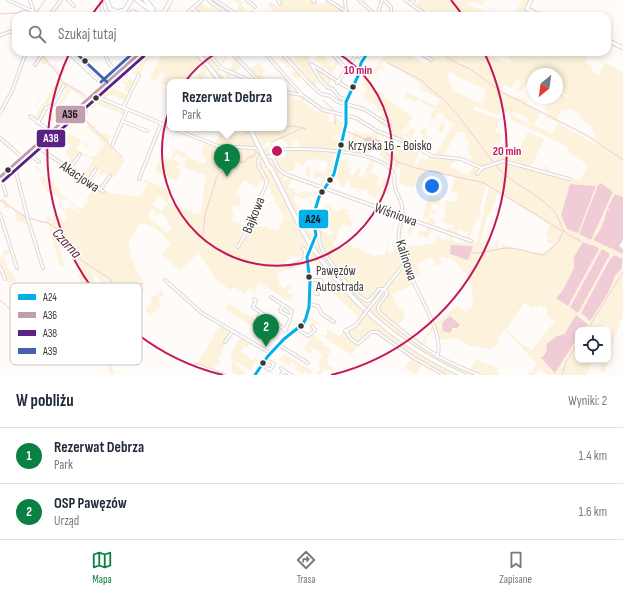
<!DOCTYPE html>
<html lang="pl">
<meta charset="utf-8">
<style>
:root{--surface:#fff;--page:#f6f6f7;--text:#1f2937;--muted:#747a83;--line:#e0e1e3;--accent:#0b8043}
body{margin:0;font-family:"Sofia Sans Condensed",sans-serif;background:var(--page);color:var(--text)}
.controls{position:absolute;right:12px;bottom:12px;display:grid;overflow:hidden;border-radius:8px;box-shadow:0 2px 6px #0003}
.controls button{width:36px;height:36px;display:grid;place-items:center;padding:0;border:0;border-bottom:1px solid var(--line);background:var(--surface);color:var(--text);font:20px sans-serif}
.compass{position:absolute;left:527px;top:68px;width:36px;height:36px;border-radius:50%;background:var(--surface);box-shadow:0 2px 6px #0003;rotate:209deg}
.you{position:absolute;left:432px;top:186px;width:14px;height:14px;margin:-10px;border:3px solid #fff;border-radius:50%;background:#1a73e8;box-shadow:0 0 0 6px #1a73e833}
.badge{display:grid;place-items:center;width:26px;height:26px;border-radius:50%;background:var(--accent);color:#fff;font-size:13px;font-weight:700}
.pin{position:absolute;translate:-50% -33px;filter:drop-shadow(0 1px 2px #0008)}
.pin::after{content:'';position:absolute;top:21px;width:14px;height:12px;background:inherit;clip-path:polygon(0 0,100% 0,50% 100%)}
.popup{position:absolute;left:167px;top:79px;width:120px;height:52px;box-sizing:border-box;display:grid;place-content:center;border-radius:8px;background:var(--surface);filter:drop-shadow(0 1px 3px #0005);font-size:13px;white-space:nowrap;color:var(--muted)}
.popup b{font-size:15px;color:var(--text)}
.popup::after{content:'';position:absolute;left:50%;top:100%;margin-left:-8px;border:8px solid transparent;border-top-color:var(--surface)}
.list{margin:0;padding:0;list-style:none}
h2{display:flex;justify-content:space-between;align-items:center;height:52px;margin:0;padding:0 16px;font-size:17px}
h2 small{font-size:13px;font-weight:400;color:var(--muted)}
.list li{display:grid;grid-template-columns:26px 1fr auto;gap:12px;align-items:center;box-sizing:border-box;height:56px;padding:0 16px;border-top:1px solid var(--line)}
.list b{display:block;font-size:15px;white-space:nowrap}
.list p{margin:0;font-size:13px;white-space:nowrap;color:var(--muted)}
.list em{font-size:13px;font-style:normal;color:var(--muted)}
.icon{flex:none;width:22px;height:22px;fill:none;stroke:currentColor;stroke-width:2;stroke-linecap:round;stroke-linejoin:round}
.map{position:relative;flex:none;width:623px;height:375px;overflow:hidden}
.search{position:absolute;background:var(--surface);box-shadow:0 2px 6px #0003;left:12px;right:12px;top:12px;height:44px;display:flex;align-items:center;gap:10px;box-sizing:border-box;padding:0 14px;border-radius:12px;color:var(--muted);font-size:15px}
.sheet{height:164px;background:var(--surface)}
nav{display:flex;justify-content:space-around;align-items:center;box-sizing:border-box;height:56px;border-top:1px solid var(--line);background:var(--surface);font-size:11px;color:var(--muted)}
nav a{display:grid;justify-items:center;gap:2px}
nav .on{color:var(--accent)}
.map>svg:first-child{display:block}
.green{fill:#fdf3dc;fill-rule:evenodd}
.water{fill:#f0ccd7}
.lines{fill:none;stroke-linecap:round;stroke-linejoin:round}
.stream{stroke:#f0ccd7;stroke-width:1}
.minor-casing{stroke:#dcd8d6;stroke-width:4}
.major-casing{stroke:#dcd8d6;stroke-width:5}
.highway-casing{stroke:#dcd8d6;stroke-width:5.5}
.minor{stroke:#fffefe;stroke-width:2}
.major{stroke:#fffefe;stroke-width:3}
.highway{stroke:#fffefe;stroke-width:3.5}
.minor-bridge-casing{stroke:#dcd8d6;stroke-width:4;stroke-linecap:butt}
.major-bridge-casing{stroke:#dcd8d6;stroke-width:5;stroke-linecap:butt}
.highway-bridge-casing{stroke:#dcd8d6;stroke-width:5.5;stroke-linecap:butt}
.minor-bridge{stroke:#fffefe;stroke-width:2}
.major-bridge{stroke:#fffefe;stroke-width:3}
.highway-bridge{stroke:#fffefe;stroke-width:3.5}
.bus-1-casing{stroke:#fff;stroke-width:6}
.bus-2-casing{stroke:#fff;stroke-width:6}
.bus-3-casing{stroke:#fff;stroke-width:6}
.bus-4-casing{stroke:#fff;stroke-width:6}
.bus-1{stroke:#03afe9;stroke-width:3}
.bus-2{stroke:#c19dae;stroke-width:3}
.bus-3{stroke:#5a2285;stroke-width:3}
.bus-4{stroke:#4562b2;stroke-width:3}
.ring{fill:none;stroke:#c2185b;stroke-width:2}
.bus-dot{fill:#3b3735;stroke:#fff;stroke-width:1.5}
.labels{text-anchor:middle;stroke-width:3;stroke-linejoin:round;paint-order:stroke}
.bus-label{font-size:13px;fill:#3b3735;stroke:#fff;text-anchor:start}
.street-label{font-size:14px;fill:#3b3735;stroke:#fff}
.water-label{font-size:15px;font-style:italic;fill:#551a34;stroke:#fff}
.key{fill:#fff;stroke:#c4c3c2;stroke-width:1}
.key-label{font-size:11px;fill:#3b3735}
.centre{fill:#c2185b;stroke:#fff;stroke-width:2}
.ring-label{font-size:12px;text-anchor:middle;font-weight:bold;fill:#c2185b;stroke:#fff;stroke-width:3;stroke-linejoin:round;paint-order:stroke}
.line-badge{stroke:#fff;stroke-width:1.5}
.badge-label{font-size:11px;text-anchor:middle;font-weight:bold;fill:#fff}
.pale-badge-label{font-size:11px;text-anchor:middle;font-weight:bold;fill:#111}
</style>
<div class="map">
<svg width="623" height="375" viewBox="0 0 623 375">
<rect width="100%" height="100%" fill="#fefbf9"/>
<path class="green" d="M233,0H240L243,3L242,6L249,12L252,9L259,16H231L225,12L228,8L235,13L239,4Z
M281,0H312L317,5L321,2L324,4L327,0L351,16H280L278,14L275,16H263L266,13L268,15L272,11L268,4L272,2L279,8L281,6L279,2Z
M419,0H473V2L474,0H484V5L504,16L475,2H468L467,4L495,16H435V14L425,9L423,12L416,6Z
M522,0H530L525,10L545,16H514Z
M200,2L209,8L214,4L213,8L218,11L220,8V12L226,16L218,14L216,16H205L207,13L204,11L201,15L202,16H199L200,14L194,9H197Z
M142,52H152L149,56H143L148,59L129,93L124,90L126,85L118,79L116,81L114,78L116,76L126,82L131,79L135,81L137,75L127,70L134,73L143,57L131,65L146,54H143L130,64Z
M160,52H195L220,82H217L207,70L201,82H194L203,65L199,62L187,82L177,80L170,82V87L161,83L165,74L161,72L156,81L150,79L162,54Z
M201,52H220L217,58V62L221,64L227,52H229L222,66H220L229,72L236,57L232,53L230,57V52L231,53L242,62L236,74L232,73L229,79L221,69H224L219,66V71L228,82H225Z
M281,52H286L295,62L296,60L290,52H309L311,54L309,57L310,64L329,78L331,81L329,85L333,87L330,90L318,82L314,87L302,75L298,80L291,73L297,71L292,64L288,68L280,60L284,55Z
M315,52H319L327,58L326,59L333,66L337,58L341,66L338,64L330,76L328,72L329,70L325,68L324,72L326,75L318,70L321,66L315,59L318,56L314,53Z
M383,52H406L412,56L414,52H417L421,56L416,53L413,57L426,64L429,59L432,63L436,62L426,57L430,52H489L488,55L509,63L510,58L500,53L499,56L490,52H560L564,56L568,52C588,52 606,62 623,73V197L615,194L608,208L609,210L606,212L599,233L593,240L623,254V259L614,255L611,256L581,313L587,319L591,320L623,264V313L604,373L600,371L604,360H608L609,342L608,344L611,326L604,325L602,330H583L588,323L576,315C574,318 565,331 565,334L557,336L546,345L547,350L543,357L540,358L555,372L578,337V360H593L587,375H548L540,369L534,375H528L536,366V363L505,330L498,340L500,343L491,349L476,346H470L454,337L446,340L439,339L440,356L470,369L477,360L498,368L497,372L500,375H466L458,371L411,345L368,311L385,290L386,295L377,306L378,311L382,314L378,306L387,295L386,289L402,268L405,260H409L406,259L402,247C406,266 396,273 384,288C375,287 375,298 367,300L353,290L367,301L379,289H383L367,310C347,290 329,269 313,245L316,243L314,242L317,234L314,224L317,226L313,219L315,213V220L318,226L321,227H317C321,234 319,241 322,248L320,230L322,228H324V232L331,235L333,229L322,224L328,217L326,216L328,209L324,207L325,204L332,206L331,209L338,212L340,209H348L347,214L350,215L349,219L353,220L351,227L335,221L341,224L333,246L344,250L351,227L347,244L374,256L385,254L388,241V251L394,252L397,244H399L401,246L399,241L398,243H394H398L399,231L393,229L392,224L394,226L393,229L399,231L400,226H402L401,231L407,233L410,225L414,227L410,235L402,232L400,242L404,246L435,244L439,231L432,228L428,238L418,236L419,231H427V226L440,231L438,236L441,238V240L449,239L450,235L448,233L455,236L445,232H447L448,227L453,228V225L443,222L447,200L456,202L458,194L451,192L455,177L427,172L422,190L415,187L416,185L419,184L420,180L418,178L413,188L399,183L401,169L397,167L394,174L389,167L395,160L392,157L386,165L382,163L384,159L379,154L381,151L378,148L366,156L360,153L340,152L342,145L352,146L350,138H352L353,135L346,132L345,134L346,127V131L354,134L355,131L363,135L368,133L372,135L374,130L379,132L377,138L388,145L387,152L391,155L393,152L389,149V143L394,146L396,144L399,145L400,141L404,142V145L405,142L409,145L406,151L409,152L413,146L420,150L414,165L417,166L421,158L427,160L430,155L434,157L453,124L445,118L442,122L446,125L442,133L438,130L444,116L438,112L425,134L432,138L436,134L432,140L428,138L420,150L417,148L424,135L419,134L423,127L427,130L433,118L430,115L434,109L418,100L416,103L405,97L407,92L436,106L440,99L421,89L418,81L383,61L380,65L385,69L384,70L386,72L380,68L376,73L381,77V78L372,72L368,74L371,77L368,83L371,86L370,88L384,94L385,97L413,118L408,123L415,131L408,143L409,139L404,136L411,128L408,125L401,132L404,135L402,138L407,142L392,137V131L377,122L382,114L376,110L378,107L363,98L367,89L361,84L365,80L363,79L364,76L367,77L368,66L372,70L377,67L384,55ZM584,54L605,63L599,75L592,70L591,65L585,63L587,58ZM449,71L460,78L487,90L482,104L453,91L448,78ZM533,74H557V89L570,97L568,98L557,91V98H544L551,103L547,102L544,110L549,111L547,114L527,105L528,101C520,95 509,100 501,89L504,85L510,89L517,79L521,82L516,91L521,92L528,82L531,85L528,93L533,95ZM475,106L499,115L502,111L511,115L510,119L568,147L567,151L588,165L580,180L548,173L550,169L545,166L542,171L531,167L544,139L528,132L514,160L509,156L512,151L507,148L511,139L505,151L499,145L503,135L495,132L500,120L473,109ZM569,108L580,114V119L592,126L591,129L596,134L593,138L557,119L561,110L564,112ZM512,111L528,118L527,121L534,125L540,113L546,115L540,128L515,117L516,115L511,113ZM546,118L558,122L552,134L541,128ZM563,123L599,143L597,145L561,125ZM458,132H463L466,136L464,139L470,142L466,150L469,152L465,160L469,154L472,156L469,162L475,164L468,175L449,167L456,159L436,157H442ZM368,137L378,139L381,141L374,150L366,151L363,149L365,139ZM601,183L613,192L591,240L579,234L598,185ZM570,184L596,186L578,233L567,229L561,215ZM486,186H489L477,242L463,238L465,240L464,243L455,242L452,239L453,236L458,237L456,236L458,229L468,232L466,239L469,240L476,219L479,220L481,212L479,211ZM498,192L550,225L545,235L548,237L547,242L554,245L541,254L540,251L537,253C527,251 508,249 503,242L501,248H498L499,241H496L494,246L487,245L489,237L486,236L484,243H480L488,214L490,215ZM583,242L597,247L598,250L568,306L556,297L563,290L574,268V257ZM451,245L473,246L469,258L467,260L450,255ZM602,249L610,254L577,312L570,307ZM439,256L453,259L465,273L472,286L473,306L466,312L458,305L445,316L434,324L428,313L434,325L435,326L431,327L422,342L406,331L407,326L403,329L398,325L405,316L402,308L399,309L392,294L415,284L413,278L421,274L417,264L432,257L436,266L442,264ZM524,303L533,308L531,312L534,305L538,308L540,304L548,309L546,315L555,321L532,350L517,340L506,329ZM451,316L460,326L457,329H453L450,333L443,331V322ZM432,331H435L438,339V358L436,357L438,355L425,346L426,339Z
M43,54L48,63L60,71L59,73L68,67L62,76V81L82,93L87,98L102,87L61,123L70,104L77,107L84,101L79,95L71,89L56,118L55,124L50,119L58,106L55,103L59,104L66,89L62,83L56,93L58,95L51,106L46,108L37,122L31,115L34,118L39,109L36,107L40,99H42L37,106L40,108L60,77C56,68 50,67 42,63L40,58Z
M258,62L266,71L262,75L266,80L264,82H261L250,70Z
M113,79L115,81L110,86L128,95L126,101L110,94L105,100L97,95Z
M286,91L298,92L300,94L294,95L293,97L299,101L303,96L305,99L303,102L319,112L321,108L329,115L328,122H334L335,113V118L339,119V122H345L343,135H334V138L339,140L340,136H342L339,152H335L338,154L337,157V154H334L330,177L325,176V180L329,181L325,180L322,187L306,181L308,177L305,174L307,167L296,163L293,172L287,171L286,174L279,167L272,156V154L276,158L285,157L289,148H310L299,147L297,140L292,141L293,147L288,148L287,143L281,139L271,142L273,148L269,149L272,153L270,155H266L263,149L270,147V140L263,147L261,144L263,140L260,141L253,128H261L266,133L263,128H284V93ZM316,159L328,162L325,174L315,170L313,176L317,179L318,177L323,178L321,186L309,180L311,168L303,165L307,160Z
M92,97L126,110L124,115L97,104L94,109L88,107L86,119L89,123L96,126L95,130L115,138L110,136L108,143L125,161L114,178L108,174L97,175L101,170L98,168L87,180L82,177L93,160L81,154L73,166L68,162L71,158L65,153L70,145L75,147L64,140L66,142L63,146L48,135L51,133L56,135L52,132L58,127L60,129L58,132L66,137L69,133L81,140L80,143L83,145L86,142L88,143L86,146L91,149V150L79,143L76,149L90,157L92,155L95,157L104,144L88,128L84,134L75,128L84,133L88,126L85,119L88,103L69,119L74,123L72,127L67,124L69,120L64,121Z
M206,128H248L256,143L254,145L259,150L255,147L238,146V144L233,143V146L215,144L220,132Z
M206,142L218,146L217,151L225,152L226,147L253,148L260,154L256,164L266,182L263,189L265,183L262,182L258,183L257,187L244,180L242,182L236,195L241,197L239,204L244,207L233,205L231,210L234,215L232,220L241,224L240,227L252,230V228L249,226L257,227L258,225L278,231L284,218L271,193L269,183L258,166V161L262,156L294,221L310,247L307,249L308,250L306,260L307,248L303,247V261L302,262L299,256L292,257L285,262L288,267L306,262L307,269L306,270L304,266L276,273L279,279V284L284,288L289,285L291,288L287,291L294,296L288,301L260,283L254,289L258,294L249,288L245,294L234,287L230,290L217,280L198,253L180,271L162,254L171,243C163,236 151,221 139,224L129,241L131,258L144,285V292L137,289L128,293L121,289H115L120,298L111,300L96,275L92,272L98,295L94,298L90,295L88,290L83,291L77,275L81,273L78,262L73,263C69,247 65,234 51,226L65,265L60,267L48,224L28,219L47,222L46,216L49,215L53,223V216L60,214L63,221H65L68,219L61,207L65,209L70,207L79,213L80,211L64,198L62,201L50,190L49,186L50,193H47L45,186H42L40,177H42V174L47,180L49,178L34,167L36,165L51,180L61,194L81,210L88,201L86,199L95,187L104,193L107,191C117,196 128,194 139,197L147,185L141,178L172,191L167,203L154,192L158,197L152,205L162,211L169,202L194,213V212L201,214L206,175L183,167L187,157L205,164L207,159L203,157L202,149ZM152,209L156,212L154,214L156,216L161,213L169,222L168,224L172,228L167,233L149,217V213Z
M175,149L187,153L185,159L176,155L173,160L180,163L179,166L175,167L181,169L177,180L156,172L157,167L147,162L156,166L159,161L164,163L166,157L171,159Z
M267,156C276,160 276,170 285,175L283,180L286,181L288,176L293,178L288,188L295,189L294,192L302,194L303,190L312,193L315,185L323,189L320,195L321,189L316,187L311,197L308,196L306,200L294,195L293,198L297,205L300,206L302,214L312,219L315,233L312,243L272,167L274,165H271Z
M347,158L349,160L347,166L352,168L349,174L353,176L357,168L361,169L359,176L363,178L365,172L362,171H365L371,159L375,161L370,173L379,176L376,184L381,186L384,178L391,182L387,194L384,193L381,202L378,201L381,192L380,191L382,192L383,186H382L376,198L367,194L368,191L362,189L360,192H358L359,189L349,187L351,181L347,180L344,188L339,185L341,182L336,180L338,177L335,176L333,179L338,160L343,162Z
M429,193L441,198L439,207L433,203L431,210L437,212L436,215L431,213L429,217L435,219L433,228L427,225L428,218L426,217L425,220L422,219Z
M2,197L6,200L8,205L12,207L14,206V209L27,216L30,226L17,221L15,211L10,207V211L8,208H4V203L0,200H2Z
M10,249L11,253L4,256L7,267L13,273L16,281L8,284L0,266V257L4,255L2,251Z
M311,249L334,281L365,313C359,320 353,328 344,329L356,323L360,318L333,293L337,289L324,272L317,273L316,269L318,267L316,263H309L308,266V257Z
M161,290L164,293L158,301L161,305L150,316L145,310L152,301L150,296H155Z
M0,299L15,313V310L31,306L32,308L18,312V313L33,310L42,332L33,323L21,327L15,315Z
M228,303L257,320L256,325L264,330L262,333L254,328V326L253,327L225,309Z
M366,315C394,339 423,358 457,375H440L422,365L416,375L405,368L411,359L397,349L393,353L396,348L374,333L371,334L359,345L371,333L378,332H371L357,343L351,339L347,331L357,325Z
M308,316L339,336L343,331L346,332L351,339L358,344L352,355L321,335H327V328L322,324L316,325L307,319Z
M99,321L113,360L110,361L115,375H111L98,341L102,339L95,323Z
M220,325L232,332L218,359L220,360L218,366L215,363L213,371L197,364Z
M312,333L324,342L323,345L331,349L327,359L329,361L327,364L335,369L332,372L325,368L320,375H316L321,368L318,366L323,354L311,347L312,351L310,354L303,349L310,339L308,336Z
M240,337L250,342L248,347L244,346L241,352L249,356L248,358L253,360L259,352L252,368V371L237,362L236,365L246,372L244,375H237L232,372V358L230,355Z
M285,354L312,371L310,375L305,372L303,374L295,369L297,366L292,363L289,366L279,359Z"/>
<path class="water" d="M368,137L377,139L381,141L374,150L366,151L363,149L364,139Z
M601,183L613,192L591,240L579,234L598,185Z
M570,184L596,186L578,233L567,229L561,215Z
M615,194L623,197V240L619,246L623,249V254L593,240C601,231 604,220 607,210H609L608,207Z
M583,242L597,247L599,249L568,306L556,298L563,290L574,268V257Z
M451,245L473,246L469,258L467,260L450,254Z
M602,249L610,254L578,313L570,307Z
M614,255L623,259L621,269L615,276L608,293L590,321L581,313L610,259Z
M576,315L588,324L583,330H578V337L555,373L540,357H543L547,350L546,344L557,336L565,334C566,330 573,320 576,315Z
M450,316L460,325L457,328H453L450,333L442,331L443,322Z"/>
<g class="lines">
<path class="stream" d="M20,12L24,16
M37,12L45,0
M0,14L16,13L24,10L49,14
M51,14L58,16
M443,52L448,58L460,65
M43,55C50,66 56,70 62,81
M388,63L421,80L441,98
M461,65L470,69
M471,70L502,92L586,135L623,160
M63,82L65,83
M66,84L82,93L87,98
M442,98L456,113L494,163
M323,100L335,111
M89,101L86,119L88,123L123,158
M335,124V114
M284,127L294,126L303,128
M232,128L236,130
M258,128L263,129
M237,130L242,128L245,133H248
M264,130L278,128
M346,131L365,139
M272,142L303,128L306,129
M379,147L398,162L415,168
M495,165C511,184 535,191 552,209C559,215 560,227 566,233
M416,168L471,180
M472,180L484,183L564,232
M0,200L27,218
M28,218L48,223L61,232L75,256L110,279L115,288L118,286L131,290L143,283
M567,234L581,241
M203,235L205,215L217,176L223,170L240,162H245L247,158L254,156L257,151
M471,253C477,255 499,248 509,248C520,248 532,254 544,255L559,241L563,231
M0,300L16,314
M17,314L28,317L41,330
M587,330L623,272
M562,375L566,362L578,343"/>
<defs>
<path id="minor" d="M8,0L32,11
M30,0L35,16
M68,0L74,6
M101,0L102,10L107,16
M208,0L230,16
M215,0L239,16
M247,0L255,7
M278,0L280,4
M313,0L315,2
M328,0L353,16
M345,0L346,11
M359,0L377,16
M384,0L391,7V16
M405,0L428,16
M411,3L414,0
M193,9L203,16
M49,16L61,0
M125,16L133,11L141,16
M184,16L202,0
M377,16L382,0
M0,35L16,30
M68,52L103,85
M105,52L108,62L117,73
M207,52L221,68L254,82
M231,52L260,82
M264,52L302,95L323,110L356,118L379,132L406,142L432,156L461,159L482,168
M281,52L308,82L321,94L330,96L338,102L364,109L390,126
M331,52C345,66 338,66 359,72
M353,52L363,60
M418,52L432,60
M311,64L320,79L327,87L333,89L340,98L346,99
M311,64L351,90
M35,65L44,52
M124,68L123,62L133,52
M337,83L356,55
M284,90L290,93L302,95
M93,95L170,127
M123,108L139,75
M0,113L12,91L26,52
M30,116L51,132
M122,121L147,131
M38,123L46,108L53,105L64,85
M172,128L218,146L255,148L262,155L273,158L279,169L285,174L471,241
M0,138L22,157
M36,146L104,192
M112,146L127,110
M28,152L39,162
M271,157L276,150C299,147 382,149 393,173C395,177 394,183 395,188C399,200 404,203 402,217C401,224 397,234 399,242C400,248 404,252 405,259L409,261C411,268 412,276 414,283C422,301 445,338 437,357
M14,164L29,223L43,268
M70,169L80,154
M477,174L482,168L503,161L569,179
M1,176L6,195
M139,179L161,124
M88,181L96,169
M100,190L110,176
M0,214L17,268
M313,223L316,224C321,233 318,240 321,247C328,260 354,296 367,301L371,299L379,289H385L387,294L378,306L379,312C413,341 436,359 479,375
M314,241L316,234L312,221L314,212L320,196L334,174L346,124V102L358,76L361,63L368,52
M238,247L245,235L267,182C264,171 253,167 261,155
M303,248L305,250L304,260L307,261
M288,266L304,261
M0,267L5,279
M165,280L202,313L270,353
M310,280H321L323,286L328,288
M309,292L318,294
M271,297L292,311L290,317
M254,299L256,301L253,307L283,328L288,336
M309,304L318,306L322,314L334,322
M283,305L280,311L289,316L290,320L285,330
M369,308L402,267L405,259
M254,325L261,313
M297,329L308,336L315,330L312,326
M346,330L350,338L358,344L371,332H377L414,358L444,375
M345,331L356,325L363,316
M225,342L232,332
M279,345L308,363
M261,364L270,370L274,364L265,359
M196,365L224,375
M281,368L284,371
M255,375C262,362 272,349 284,339C291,333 302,329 306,319C310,308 311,288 309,276C308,268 305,260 308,252
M281,375L284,371L291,375"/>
<path id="major" d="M531,0L527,9L537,14L556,16
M163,14L171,0
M607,40L623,48
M0,177L141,52"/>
<path id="highway" d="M107,0L110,9L118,12L125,10L131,0
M137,0L158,16
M145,0L153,9
M197,52L221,82
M250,128L257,143
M270,166C283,191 294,217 309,242C346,300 400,347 463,375"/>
</defs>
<use href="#minor" class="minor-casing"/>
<use href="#major" class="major-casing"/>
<use href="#highway" class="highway-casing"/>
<use href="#minor" class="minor"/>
<use href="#major" class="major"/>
<use href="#highway" class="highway"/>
<defs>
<path id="minor-bridge" d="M308,252L314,241
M363,316L369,308"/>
<path id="major-bridge" d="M161,16L163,12"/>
<path id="highway-bridge" d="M257,143L269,167"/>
</defs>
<use href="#minor-bridge" class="minor-bridge-casing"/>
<use href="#major-bridge" class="major-bridge-casing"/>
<use href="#highway-bridge" class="highway-bridge-casing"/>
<use href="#minor-bridge" class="minor-bridge"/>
<use href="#major-bridge" class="major-bridge"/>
<use href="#highway-bridge" class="highway-bridge"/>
<defs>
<path id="bus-1" d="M255,375L268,356L284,339L303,324L306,318L309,307L310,282L307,257L316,235L313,217L319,197L334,174L346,124V102L358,76L361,63L368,52"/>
<path id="bus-2" d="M0,177L141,52"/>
<path id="bus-3" d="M3,181L144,56"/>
<path id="bus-4" d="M75,52L107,82
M101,82L134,52"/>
</defs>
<use href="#bus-1" class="bus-1-casing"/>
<use href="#bus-2" class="bus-2-casing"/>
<use href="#bus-3" class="bus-3-casing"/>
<use href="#bus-4" class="bus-4-casing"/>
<use href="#bus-1" class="bus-1"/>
<use href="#bus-2" class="bus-2"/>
<use href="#bus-3" class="bus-3"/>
<use href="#bus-4" class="bus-4"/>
</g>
<g class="ring">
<path d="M336 52A115 115 0 1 1 218 52"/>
<path d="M223 375A230 230 0 0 1 69 54M91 16A230 230 0 0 1 103 0M451 0A230 230 0 0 1 463 16M485 54A230 230 0 0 1 331 375"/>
</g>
<g class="bus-dot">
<circle cx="85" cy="61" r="3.5"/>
<circle cx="353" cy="87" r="3.5"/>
<circle cx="96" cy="98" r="3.5"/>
<circle cx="341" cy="145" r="3.5"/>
<circle cx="8" cy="170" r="3.5"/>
<circle cx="330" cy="180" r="3.5"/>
<circle cx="322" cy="192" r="3.5"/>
<circle cx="309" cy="277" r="3.5"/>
<circle cx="301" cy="326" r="3.5"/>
<circle cx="263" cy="363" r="3.5"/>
</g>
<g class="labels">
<g class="bus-label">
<text x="348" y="150">Krzyska 16 - Boisko</text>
<text x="316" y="275">Pawęzów<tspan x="316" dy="16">Autostrada</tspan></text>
</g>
<g class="street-label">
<text transform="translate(80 176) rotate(34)" y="5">Akacjowa</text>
<text transform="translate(396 214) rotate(20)" y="5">Wiśniowa</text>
<text transform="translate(253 215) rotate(-68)" y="5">Bajkowa</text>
<text transform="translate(407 260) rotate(72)" y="5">Kalinowa</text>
</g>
<g class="water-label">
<text transform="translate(67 243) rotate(48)" y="5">Czarna</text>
</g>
</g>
<rect x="10" y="283" width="132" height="82" rx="6" class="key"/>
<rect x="18" y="294" width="18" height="6" fill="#03afe9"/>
<rect x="18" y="312" width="18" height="6" fill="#c19dae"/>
<rect x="18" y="330" width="18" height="6" fill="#5a2285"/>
<rect x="18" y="348" width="18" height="6" fill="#4562b2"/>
<g class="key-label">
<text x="43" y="301">A24</text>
<text x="43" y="319">A36</text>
<text x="43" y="337">A38</text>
<text x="43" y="355">A39</text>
</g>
<circle cx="277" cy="151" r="6" class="centre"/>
<g class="ring-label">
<text x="358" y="74">10 min</text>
<text x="507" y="155">20 min</text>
</g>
<g class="line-badge">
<rect x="55" y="105" width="31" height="19" rx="4" fill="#c19dae"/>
<rect x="36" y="129" width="30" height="19" rx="4" fill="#5a2285"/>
<rect x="298" y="209" width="31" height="20" rx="4" fill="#03afe9"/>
</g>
<g class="badge-label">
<text x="51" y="142">A38</text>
</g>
<g class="pale-badge-label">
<text x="70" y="118">A36</text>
<text x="313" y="223">A24</text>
</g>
</svg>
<div class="controls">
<button><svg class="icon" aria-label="locate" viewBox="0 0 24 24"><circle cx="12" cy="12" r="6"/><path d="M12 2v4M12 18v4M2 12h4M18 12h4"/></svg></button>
</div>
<svg class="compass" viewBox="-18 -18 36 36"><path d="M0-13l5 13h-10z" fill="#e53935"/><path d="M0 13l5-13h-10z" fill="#747a83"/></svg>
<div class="you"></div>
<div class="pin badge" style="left:227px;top:177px">1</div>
<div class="popup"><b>Rezerwat Debrza</b>Park</div>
<div class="pin badge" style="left:266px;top:347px">2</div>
<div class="search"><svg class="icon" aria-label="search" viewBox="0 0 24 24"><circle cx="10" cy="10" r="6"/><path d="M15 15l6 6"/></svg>Szukaj tutaj</div>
</div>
<section class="sheet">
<h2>W pobliżu<small>Wyniki: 2</small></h2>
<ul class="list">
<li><span class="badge">1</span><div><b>Rezerwat Debrza</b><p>Park</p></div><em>1.4 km</em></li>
<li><span class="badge">2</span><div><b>OSP Pawęzów</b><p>Urząd</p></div><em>1.6 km</em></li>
</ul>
</section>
<nav>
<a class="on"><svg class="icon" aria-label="map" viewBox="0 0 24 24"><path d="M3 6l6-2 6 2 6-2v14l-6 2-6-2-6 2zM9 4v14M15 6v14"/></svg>Mapa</a>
<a><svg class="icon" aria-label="directions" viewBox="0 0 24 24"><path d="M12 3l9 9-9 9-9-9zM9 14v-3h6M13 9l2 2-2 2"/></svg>Trasa</a>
<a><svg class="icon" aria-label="saved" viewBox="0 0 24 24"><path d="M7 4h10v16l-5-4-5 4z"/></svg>Zapisane</a>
</nav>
